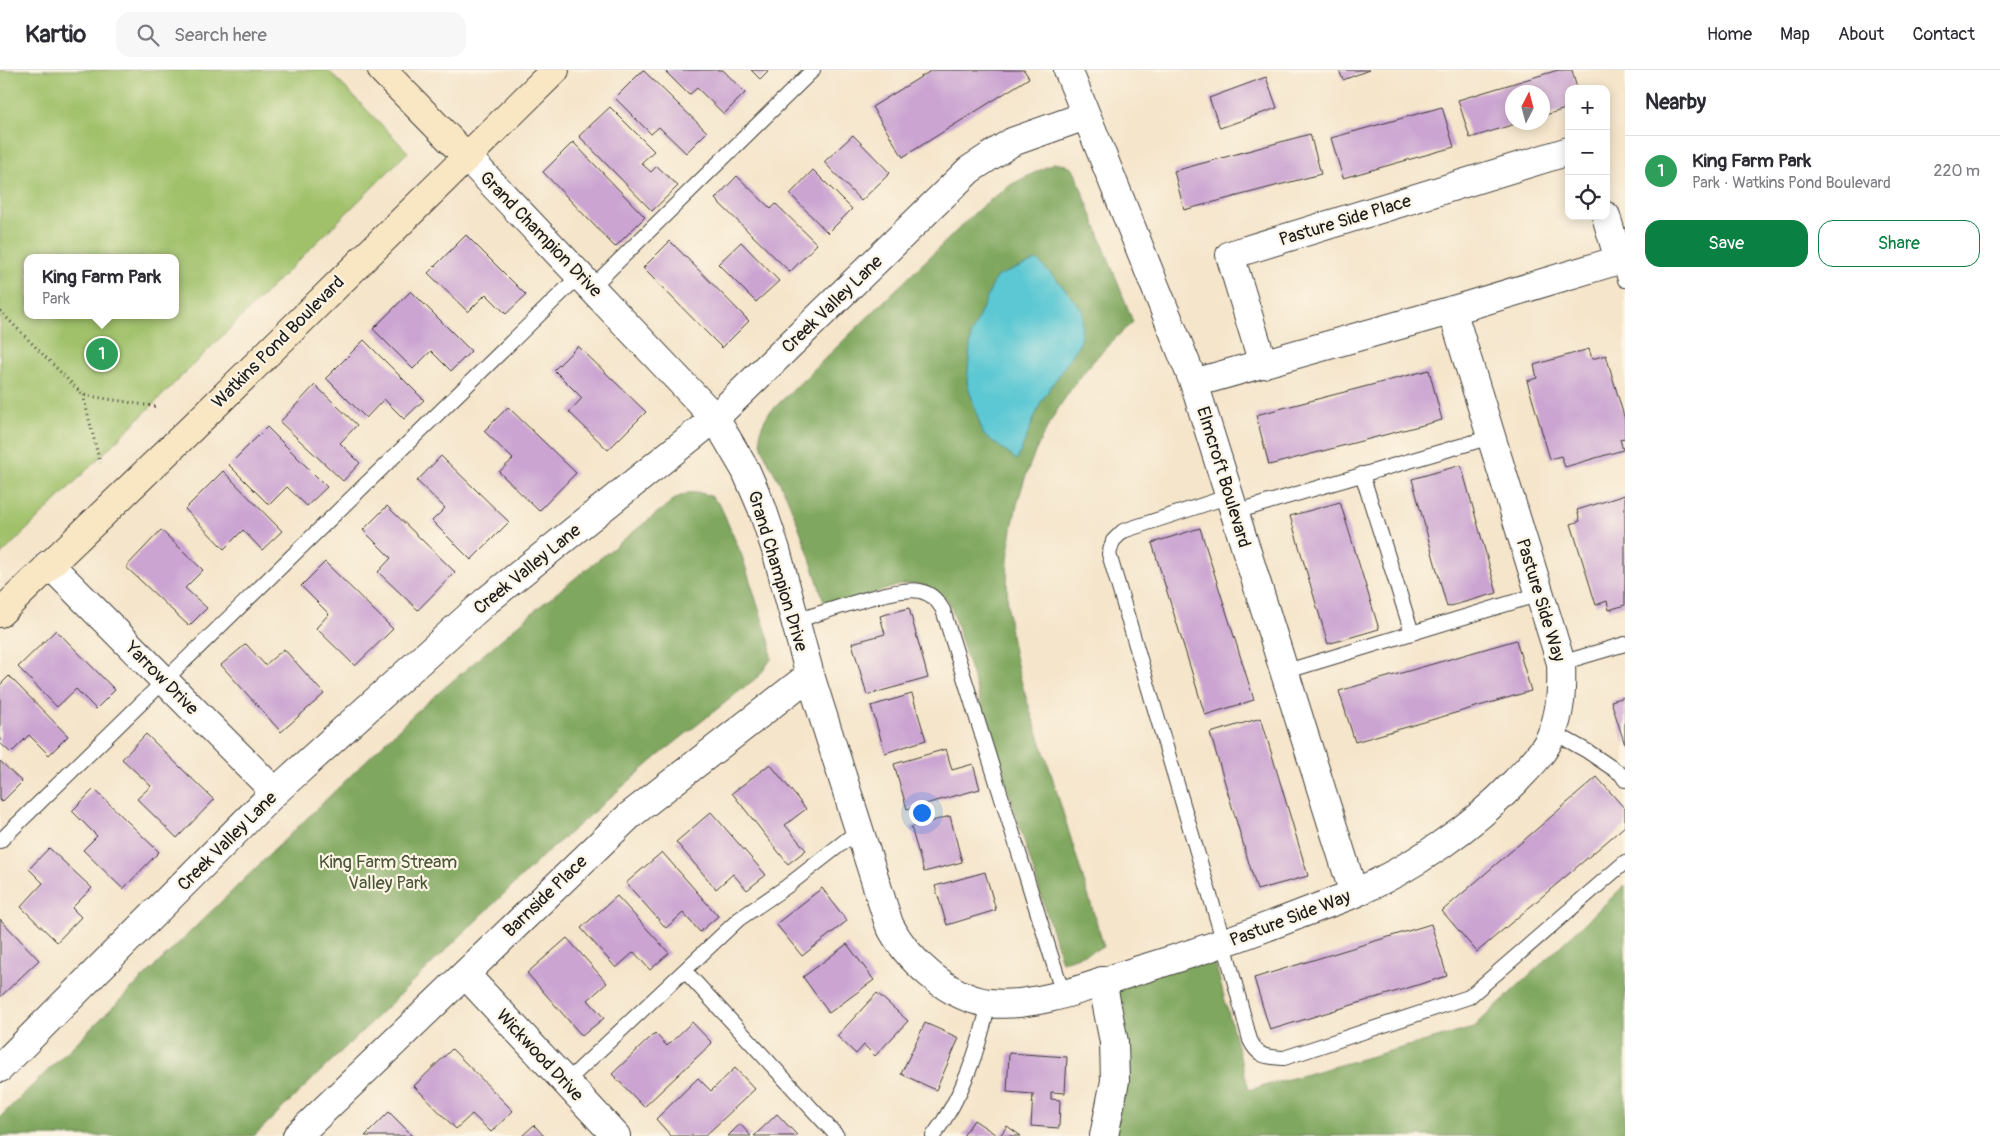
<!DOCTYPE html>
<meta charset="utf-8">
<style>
:root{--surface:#fff;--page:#f7f7f7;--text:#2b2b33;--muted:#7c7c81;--line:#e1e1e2;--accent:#0b8043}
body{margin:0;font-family:Pangolin,sans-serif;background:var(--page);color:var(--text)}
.controls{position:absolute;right:15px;top:15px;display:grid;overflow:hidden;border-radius:10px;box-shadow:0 2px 12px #0003}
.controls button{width:45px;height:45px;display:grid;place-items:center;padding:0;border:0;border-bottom:1px solid var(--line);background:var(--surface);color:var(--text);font:25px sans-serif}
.compass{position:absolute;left:1505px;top:15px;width:45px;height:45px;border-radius:50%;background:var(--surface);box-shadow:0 2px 12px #0003;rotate:6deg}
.you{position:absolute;left:921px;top:742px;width:18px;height:18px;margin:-12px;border:4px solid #fff;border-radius:50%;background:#1a73e8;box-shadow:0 0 0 8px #1a73e833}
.badge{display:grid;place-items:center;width:32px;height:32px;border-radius:50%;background:var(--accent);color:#fff;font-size:16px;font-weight:700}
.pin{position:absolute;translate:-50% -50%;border:2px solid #fff;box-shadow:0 1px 5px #0006}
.popup{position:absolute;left:24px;top:184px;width:155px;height:65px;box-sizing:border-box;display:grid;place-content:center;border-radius:10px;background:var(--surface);filter:drop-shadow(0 1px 4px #0005);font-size:16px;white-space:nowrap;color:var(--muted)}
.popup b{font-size:19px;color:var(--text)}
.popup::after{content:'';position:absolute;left:50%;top:100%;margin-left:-10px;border:10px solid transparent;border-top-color:var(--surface)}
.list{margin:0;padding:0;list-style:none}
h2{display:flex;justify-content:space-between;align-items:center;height:65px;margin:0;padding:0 20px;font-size:21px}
h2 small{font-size:16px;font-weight:400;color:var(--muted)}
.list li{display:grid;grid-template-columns:32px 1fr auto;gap:15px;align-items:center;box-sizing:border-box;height:70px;padding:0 20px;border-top:1px solid var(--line)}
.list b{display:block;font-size:19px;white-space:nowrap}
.list p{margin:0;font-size:16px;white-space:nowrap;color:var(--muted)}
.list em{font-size:16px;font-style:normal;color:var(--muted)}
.actions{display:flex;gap:10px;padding:15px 20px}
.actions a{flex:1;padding:11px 0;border:1px solid var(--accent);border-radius:15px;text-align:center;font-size:18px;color:var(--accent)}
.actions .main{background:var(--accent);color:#fff}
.icon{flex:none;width:28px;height:28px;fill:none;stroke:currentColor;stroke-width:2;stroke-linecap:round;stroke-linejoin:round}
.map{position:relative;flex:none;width:1625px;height:1066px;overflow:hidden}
header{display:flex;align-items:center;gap:30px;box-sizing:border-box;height:70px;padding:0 25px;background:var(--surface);border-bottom:1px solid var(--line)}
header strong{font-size:24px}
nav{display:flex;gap:28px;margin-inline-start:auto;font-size:18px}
.search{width:350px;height:45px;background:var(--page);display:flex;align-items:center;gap:12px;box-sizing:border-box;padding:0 18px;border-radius:15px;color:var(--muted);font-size:19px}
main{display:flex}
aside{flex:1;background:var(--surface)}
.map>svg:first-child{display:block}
.green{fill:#a0c16a;stroke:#5e6e43;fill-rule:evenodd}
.forest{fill:#80a75e;stroke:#4e623d}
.water{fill:#5cc8d3;stroke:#3c7278}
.building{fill:#cba4d2}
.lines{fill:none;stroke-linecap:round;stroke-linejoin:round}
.lane-casing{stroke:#3d3a36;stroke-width:16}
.street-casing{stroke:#3d3a36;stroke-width:30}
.secondary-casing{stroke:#3d3a36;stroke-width:30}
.path{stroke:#3d3a36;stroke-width:3;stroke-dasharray:1 4;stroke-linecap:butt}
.lane{stroke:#fff;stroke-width:14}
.street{stroke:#fff;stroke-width:28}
.secondary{stroke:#f9e7c3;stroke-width:28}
.labels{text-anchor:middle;stroke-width:4.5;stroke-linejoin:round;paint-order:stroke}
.street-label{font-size:18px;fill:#1c1c1c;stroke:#fcf5e5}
.park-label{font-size:18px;fill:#4a5637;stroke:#fcf5e5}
</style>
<header>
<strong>Kartio</strong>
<div class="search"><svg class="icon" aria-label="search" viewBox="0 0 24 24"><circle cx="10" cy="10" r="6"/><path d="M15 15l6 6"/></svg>Search here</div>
<nav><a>Home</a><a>Map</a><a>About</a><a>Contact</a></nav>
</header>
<main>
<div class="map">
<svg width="1625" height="1066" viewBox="0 0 1625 1066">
<rect width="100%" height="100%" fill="#fcf5e5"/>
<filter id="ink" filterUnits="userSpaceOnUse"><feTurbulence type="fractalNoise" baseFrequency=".02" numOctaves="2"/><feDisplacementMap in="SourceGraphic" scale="10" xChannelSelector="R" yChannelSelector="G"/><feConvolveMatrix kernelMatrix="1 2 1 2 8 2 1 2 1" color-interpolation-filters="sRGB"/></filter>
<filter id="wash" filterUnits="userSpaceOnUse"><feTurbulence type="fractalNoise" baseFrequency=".0096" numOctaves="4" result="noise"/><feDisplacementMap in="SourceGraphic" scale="20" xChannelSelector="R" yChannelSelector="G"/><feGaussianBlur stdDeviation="1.12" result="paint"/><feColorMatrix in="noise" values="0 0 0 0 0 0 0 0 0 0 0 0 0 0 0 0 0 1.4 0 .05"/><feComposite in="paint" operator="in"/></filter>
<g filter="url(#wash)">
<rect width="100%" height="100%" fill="#f5e5cb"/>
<path class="green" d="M0,0H328L408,82L0,486ZM28,188H176V245H28Z"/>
<path class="forest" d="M1054,93L1066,95L1074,100L1133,252C1041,331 993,444 1011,565C1018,611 1036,656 1050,700C1068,759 1086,818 1104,877L1062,892L950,534C936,517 922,511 900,515L826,538C814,500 802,462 786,425C779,409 763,387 761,372C758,361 763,352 769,343L981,137L1012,114Z
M697,422L711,426L720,435L742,486L770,573L771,589L760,605L658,686L545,784L254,1066H0V1047L415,643L539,537L676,428L688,423Z
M1625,815V1066H1104L1102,911L1211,878L1249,1020L1473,958Z"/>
<path class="water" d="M1037,190L1059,212L1083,241L1080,273L1041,332L1017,390L983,364L967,313L971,265L996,207Z"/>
<g id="blocks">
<path class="building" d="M643,0L707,62L686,83L659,57L651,64L615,28Z
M664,0H723L745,23L724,44L697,18L689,25Z
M751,0H769L760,9Z
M932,0H1024L1029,8L903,87L872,37Z
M1339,0H1369L1343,10Z
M1558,0H1572L1577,19H1569V38L1542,46V22H1512V52L1518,53L1470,68L1458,30Z
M1266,7L1277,38L1220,58L1209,28Z
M610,37L654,81L641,93L651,102L657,96L678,116L652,141L579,66Z
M1442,37L1454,77L1343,108L1331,68Z
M1310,64L1321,104L1184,140L1174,101Z
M853,65L890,103L861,131L824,92Z
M573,72L645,147L615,177L543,102Z
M813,100L852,139L828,163L790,124Z
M737,106L771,139L776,134L817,174L790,202L715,129Z
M466,165L526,225L506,244L486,224L468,242L428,203Z
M670,171L749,251L722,278L643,198Z
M741,172L779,211L756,232L718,194Z
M411,221L471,281L451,301L431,281L413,299L373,259Z
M364,270L424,330L404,349L384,329L366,348L326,308Z
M578,276L646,342L608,380L569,342L582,328L554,300Z
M1589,279L1592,289L1606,285L1625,350V368L1620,369L1623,380L1565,397L1561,386L1550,389L1527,311L1537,308L1534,295Z
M1429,300L1442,350L1269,395L1256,345Z
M315,315L357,355L340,373L360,393L343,411L280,352Z
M508,337L576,403L539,441L499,402L513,389L484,361Z
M267,357L327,417L307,436L287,417L269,435L229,395Z
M441,386L509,452L471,490L432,451L445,438L417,411Z
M1461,395L1497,523L1447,537L1412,409Z
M223,401L282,461L262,480L243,460L224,479L185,439Z
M1625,425V535L1609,540L1607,531L1596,535L1571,454L1580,451L1577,440Z
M1340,432L1379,559L1328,574L1290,446Z
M387,436L455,502L418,540L378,502L391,488L363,460Z
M1200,458L1254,630L1205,645L1152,473Z
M161,460L203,500L185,518L207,538L189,556L126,497Z
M325,492L393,559L355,596L316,558L329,544L301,516Z
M909,538L928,608L867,625L852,573L885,564L880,546Z
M56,560L115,620L96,639L76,619L57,637L18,597Z
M1516,570L1531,621L1355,672L1339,621Z
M246,574L265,595L284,579L324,624L281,662L221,595Z
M9,606L68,666L49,685L29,665L11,683L0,673V615Z
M912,624L926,670L885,683L871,636Z
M1625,627V675L1611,631Z
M1261,648L1308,806L1257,820L1210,663Z
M146,664L214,730L177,768L137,729L151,716L122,689Z
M946,679L952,700L973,694L980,719L907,739L894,694Z
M0,691L22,712L2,732L0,730Z
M770,694L806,739L785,755L806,780L788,794L732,723Z
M1597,707L1625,739V756L1477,882L1442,841Z
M94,719L159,782L123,819L83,780L97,766L72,741Z
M711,742L766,805L747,820L733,804L716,819L676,772Z
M950,746L962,792L924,802L911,757Z
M49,778L92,818L72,838L81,847L57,872L21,837L43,813L29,799Z
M662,782L718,846L700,862L683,843L666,858L626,813Z
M985,802L996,840L947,855L935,816Z
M822,818L847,851L802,886L776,854Z
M617,826L669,883L650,900L634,882L616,898L581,858Z
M0,849L39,890L0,927Z
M1431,854L1447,906L1270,960L1254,908Z
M567,868L607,913L588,930L604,948L582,966L527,903Z
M847,874L874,910L829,943L803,907Z
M877,923L908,951L875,986L864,975L856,984L837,966Z
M692,952L712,973L644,1037L612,1004L655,963L667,976Z
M925,953L959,968L936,1020L901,1004Z
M452,979L513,1041L491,1062L472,1044L456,1059L414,1016Z
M1009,983L1067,987L1065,1023L1051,1022V1029L1060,1030L1059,1058L1031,1056L1033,1024L1007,1022Z
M735,998L755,1019L705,1066H671L656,1049L698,1008L711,1021Z
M389,1042L413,1066H365Z
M777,1044L797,1065L795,1066H754Z
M974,1050L998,1066H963Z
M740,1054L751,1066H728Z
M534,1055L544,1066H522Z
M1007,1056L1021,1066H1000Z"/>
</g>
</g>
<g filter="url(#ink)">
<use href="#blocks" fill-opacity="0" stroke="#3d3a36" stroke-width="1"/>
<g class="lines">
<defs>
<path id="lane" d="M1619,190L1625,210
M592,217L813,0
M1362,404L1412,563
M1230,426L1123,461L1113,471L1109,484L1224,873L1250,970C1258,987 1266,987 1284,988L1469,927L1625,792
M1235,442L1491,367
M795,551C820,544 898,515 920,521C932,524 937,530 943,540L1063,924
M1561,593L1625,574
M1284,602L1540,524
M1553,662L1587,681L1621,704L1625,710
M0,771L580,205
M685,901L837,1066
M566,1012L739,849L786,817L859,760
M933,1066C963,1026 978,981 989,933"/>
<path id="street" d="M1068,0L1194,313L1354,824
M467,87L715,348L746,401L762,438L776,480L810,605L889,854C906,889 949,928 989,933C1039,939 1101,911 1149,897C1198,882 1246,865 1293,847C1313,839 1333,832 1353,824C1411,799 1473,757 1516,711C1528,698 1543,684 1550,668C1561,644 1562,619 1561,593L1452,240
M1263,294L1230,185L1569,81
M1194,313L1460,238L1619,190L1606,146
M49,494L275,722
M465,904L616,1066
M1102,911L1114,972L1115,1011L1104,1066
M0,998L275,722L485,532L715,348L969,100L1012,72L1085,46
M297,1066L629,746L810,605"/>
<path id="secondary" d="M382,0L467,87
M0,543L193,357L555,0"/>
</defs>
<use href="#lane" class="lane-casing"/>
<use href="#street" class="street-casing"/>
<use href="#secondary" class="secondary-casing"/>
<path class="path" d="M0,241L83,325L158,337
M83,325L100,393"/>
<use href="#lane" class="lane"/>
<use href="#street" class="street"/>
<use href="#secondary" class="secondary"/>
</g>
</g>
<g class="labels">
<g class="street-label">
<text transform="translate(1345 150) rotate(-17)" y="6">Pasture Side Place</text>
<text transform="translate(541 164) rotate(46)" y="6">Grand Champion Drive</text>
<text transform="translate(832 234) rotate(-44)" y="6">Creek Valley Lane</text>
<text transform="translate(278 272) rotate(-45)" y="6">Watkins Pond Boulevard</text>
<text transform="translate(1224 407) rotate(73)" y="6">Elmcroft Boulevard</text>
<text transform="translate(527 499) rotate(-39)" y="6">Creek Valley Lane</text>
<text transform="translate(778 501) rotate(73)" y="6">Grand Champion Drive</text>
<text transform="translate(1541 530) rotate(73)" y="6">Pasture Side Way</text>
<text transform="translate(162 608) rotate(45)" y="6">Yarrow Drive</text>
<text transform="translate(227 771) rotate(-45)" y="6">Creek Valley Lane</text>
<text transform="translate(545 826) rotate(-44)" y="6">Barnside Place</text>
<text transform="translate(1290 848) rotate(-21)" y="6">Pasture Side Way</text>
<text transform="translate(540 985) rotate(47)" y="6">Wickwood Drive</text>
</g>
<g class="park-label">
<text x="388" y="798">King Farm Stream<tspan x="388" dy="21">Valley Park</tspan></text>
</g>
</g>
</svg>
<div class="controls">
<button>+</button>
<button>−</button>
<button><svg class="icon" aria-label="locate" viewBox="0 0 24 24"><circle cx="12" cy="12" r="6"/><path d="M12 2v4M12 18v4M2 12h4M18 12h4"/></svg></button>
</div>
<svg class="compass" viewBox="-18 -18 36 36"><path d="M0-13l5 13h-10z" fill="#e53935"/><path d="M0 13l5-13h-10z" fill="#7c7c81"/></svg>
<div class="you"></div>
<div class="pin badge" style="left:102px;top:284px;background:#2e9e5b">1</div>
<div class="popup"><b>King Farm Park</b>Park</div>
</div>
<aside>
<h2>Nearby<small></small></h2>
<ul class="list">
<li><span class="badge" style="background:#2e9e5b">1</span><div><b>King Farm Park</b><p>Park · Watkins Pond Boulevard</p></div><em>220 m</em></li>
</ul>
<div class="actions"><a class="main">Save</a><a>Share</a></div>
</aside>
</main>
